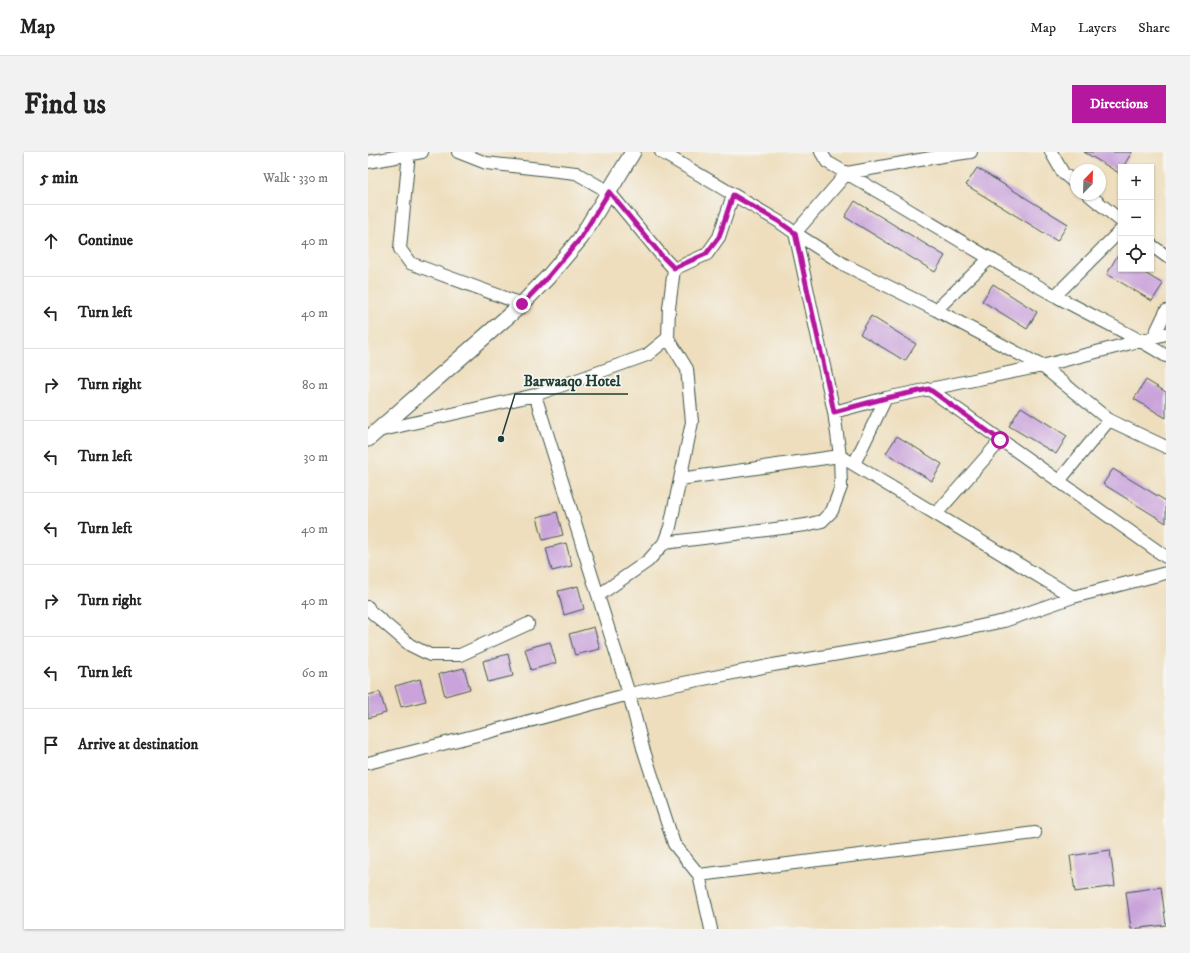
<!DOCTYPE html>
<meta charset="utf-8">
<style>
:root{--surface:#fff;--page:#f2f2f2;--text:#222;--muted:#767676;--line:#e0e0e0;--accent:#b5179e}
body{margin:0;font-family:"IM FELL DW Pica",serif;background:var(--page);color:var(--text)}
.controls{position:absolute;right:12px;top:12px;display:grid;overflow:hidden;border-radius:0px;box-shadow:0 1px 3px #0004}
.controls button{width:36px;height:36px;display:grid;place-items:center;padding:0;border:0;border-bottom:1px solid var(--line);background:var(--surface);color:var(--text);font:20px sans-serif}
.compass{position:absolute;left:702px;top:12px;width:36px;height:36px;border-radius:50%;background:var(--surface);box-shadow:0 1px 3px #0004;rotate:23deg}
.stop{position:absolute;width:12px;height:12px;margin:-9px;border:3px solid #b5179e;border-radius:50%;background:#fff}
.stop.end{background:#b5179e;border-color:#fff;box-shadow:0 1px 4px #0008}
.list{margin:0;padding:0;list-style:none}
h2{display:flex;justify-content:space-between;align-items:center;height:52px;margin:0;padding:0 16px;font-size:17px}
h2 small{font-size:13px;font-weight:400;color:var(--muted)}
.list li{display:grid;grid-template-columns:26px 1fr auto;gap:12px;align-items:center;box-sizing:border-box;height:72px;padding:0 16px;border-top:1px solid var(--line)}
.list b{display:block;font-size:15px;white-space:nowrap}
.list em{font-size:13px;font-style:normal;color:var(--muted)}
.icon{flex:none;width:22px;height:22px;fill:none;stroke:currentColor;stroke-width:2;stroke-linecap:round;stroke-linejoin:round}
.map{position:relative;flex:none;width:798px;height:777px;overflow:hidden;border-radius:0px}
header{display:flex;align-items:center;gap:24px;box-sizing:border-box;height:56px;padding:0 20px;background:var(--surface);border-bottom:1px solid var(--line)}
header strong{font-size:19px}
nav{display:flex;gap:22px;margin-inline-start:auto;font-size:14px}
.intro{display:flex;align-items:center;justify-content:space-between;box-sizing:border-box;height:96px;padding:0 24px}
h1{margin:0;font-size:28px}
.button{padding:10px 18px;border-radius:0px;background:var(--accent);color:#fff;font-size:14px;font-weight:700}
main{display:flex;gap:24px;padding:0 24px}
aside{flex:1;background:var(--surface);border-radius:0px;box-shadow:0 1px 3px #0004}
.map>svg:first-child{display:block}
.building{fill:#c9a3da}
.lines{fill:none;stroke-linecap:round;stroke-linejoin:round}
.minor-casing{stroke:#3e5549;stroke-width:14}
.tertiary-casing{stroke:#3e5549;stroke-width:17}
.minor{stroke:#fff;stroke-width:12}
.tertiary{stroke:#fff;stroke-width:15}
.route{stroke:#b5179e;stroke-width:5}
.leader{fill:none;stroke:#1f3d34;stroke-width:1.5}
.callout-dot{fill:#1f3d34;stroke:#f6f6f2;stroke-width:1.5}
.callout-label{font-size:15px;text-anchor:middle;font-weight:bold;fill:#1f3d34;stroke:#f6f6f2;stroke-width:3.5;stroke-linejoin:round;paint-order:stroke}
</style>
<header>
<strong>Map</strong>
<nav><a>Map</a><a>Layers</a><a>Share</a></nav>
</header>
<div class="intro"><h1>Find us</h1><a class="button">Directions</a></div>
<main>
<aside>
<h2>5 min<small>Walk · 330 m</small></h2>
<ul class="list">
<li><svg class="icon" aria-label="ahead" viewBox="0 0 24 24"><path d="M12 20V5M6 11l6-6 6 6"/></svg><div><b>Continue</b></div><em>40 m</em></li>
<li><svg class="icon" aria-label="left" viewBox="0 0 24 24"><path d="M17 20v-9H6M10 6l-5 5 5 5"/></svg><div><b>Turn left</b></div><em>40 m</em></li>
<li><svg class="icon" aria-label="right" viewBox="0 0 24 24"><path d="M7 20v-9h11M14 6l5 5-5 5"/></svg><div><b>Turn right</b></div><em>80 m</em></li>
<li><svg class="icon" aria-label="left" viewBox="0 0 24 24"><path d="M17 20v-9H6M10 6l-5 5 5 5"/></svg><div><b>Turn left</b></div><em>30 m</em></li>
<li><svg class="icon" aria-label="left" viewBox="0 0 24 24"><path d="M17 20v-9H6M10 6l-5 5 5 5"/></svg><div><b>Turn left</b></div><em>40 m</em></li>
<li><svg class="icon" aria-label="right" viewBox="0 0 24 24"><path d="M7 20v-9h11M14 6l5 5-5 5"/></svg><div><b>Turn right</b></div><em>40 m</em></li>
<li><svg class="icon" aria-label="left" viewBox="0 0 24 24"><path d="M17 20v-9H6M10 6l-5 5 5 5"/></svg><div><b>Turn left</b></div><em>60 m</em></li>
<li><svg class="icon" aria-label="arrive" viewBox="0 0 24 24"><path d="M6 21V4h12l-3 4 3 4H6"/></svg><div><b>Arrive at destination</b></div></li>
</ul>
</aside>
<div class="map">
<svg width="798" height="777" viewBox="0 0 798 777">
<rect width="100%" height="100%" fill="#f6f6f2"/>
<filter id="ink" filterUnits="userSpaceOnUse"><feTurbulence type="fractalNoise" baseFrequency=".025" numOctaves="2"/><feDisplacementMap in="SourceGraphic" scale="8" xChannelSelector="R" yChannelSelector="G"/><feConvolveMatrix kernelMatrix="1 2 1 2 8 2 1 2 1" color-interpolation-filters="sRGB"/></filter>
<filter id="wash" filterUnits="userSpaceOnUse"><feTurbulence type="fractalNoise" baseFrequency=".012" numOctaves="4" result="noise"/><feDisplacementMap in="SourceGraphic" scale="16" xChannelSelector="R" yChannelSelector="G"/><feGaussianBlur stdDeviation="0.9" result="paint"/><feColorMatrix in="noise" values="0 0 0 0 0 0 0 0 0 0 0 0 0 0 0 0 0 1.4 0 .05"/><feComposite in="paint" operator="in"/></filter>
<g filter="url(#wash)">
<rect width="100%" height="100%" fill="#eedebd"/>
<g id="blocks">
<path class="building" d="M716,0H764L755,15H753L751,21Z
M609,16L700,72L689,89L598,33Z
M487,49L577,104L567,120L477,65Z
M749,104L753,106V117H770L795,132L784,149L739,122Z
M625,132L669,160L659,177L614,149Z
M503,164L548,192L537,209L492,182Z
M778,228L798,240V266L766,247Z
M653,255L699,284L688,302L641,274Z
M529,284L574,312L564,329L518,301Z
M745,317L798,349V371L735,332Z
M189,360L195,383L175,388L169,365Z
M198,391L204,414L184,419L178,396Z
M210,434L216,457L196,463L190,439Z
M226,475L232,497L207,503L201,482Z
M182,490L188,511L163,518L157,497Z
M140,502L145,524L120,530L115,509Z
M96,516L102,537L77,544L71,522Z
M52,527L58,549L33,555L27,534Z
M12,540L18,561L0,566V543Z
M742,698L747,734L707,740L702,704Z
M793,735L798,773L763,777L758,740Z"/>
</g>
</g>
<g filter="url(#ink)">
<use href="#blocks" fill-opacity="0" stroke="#3e5549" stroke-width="1"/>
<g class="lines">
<defs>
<path id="minor" d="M41,0L32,97L42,111L154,152
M90,0L118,11L208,21L241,40L294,104L306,117L301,156L300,186L319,217L324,270L302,375L296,391L280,409L231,443
M293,0L410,69L427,81L466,260L472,304L473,335L464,359L454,369L438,373L296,391
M453,0L459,10C535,53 609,101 686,143C723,164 762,181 798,204
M603,0L574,4L479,21L427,81L477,113L568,158L674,214L741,268L798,295
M683,0L695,21L708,32
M0,10L54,0
M720,42L753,69
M783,93L798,104
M306,117L339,102L351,85L365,43
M687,144L753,78
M568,158L622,106
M786,184L798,159
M561,237L798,405
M167,243L261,542L275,596L306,692L331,723L343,777
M466,260L518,246L674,214L798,182
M10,279L167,243L279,203L300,186
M486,312L518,246
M312,327L472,304L705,445
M691,329L741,268
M568,362L633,288
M0,455L1,458L42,493L62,503H92L160,472
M0,611L117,581L261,542L405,513L518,494L636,469L705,445L798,421
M331,723L667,681"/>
<path id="tertiary" d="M0,287L154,152L180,125L212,87L265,0"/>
</defs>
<use href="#minor" class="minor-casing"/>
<use href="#tertiary" class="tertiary-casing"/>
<use href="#minor" class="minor"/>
<use href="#tertiary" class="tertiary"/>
</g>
</g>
<g class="lines" filter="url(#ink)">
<path class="route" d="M154,152L180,125L212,87L241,40L294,104L306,116L338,102L351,85L365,43L410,69L427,81L466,260L518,246L561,237L632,288"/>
</g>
<path class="leader" d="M133 287L147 242H260"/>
<circle class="callout-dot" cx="133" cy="287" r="4"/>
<g class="callout-label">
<text x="204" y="234">Barwaaqo Hotel</text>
</g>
</svg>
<div class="controls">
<button>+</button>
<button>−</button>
<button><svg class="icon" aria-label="locate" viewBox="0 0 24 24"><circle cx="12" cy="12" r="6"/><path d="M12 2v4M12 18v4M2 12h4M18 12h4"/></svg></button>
</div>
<svg class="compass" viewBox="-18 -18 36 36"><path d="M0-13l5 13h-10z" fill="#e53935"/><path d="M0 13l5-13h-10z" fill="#767676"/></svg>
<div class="stop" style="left:632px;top:288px"></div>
<div class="stop end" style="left:154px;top:152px"></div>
</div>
</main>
